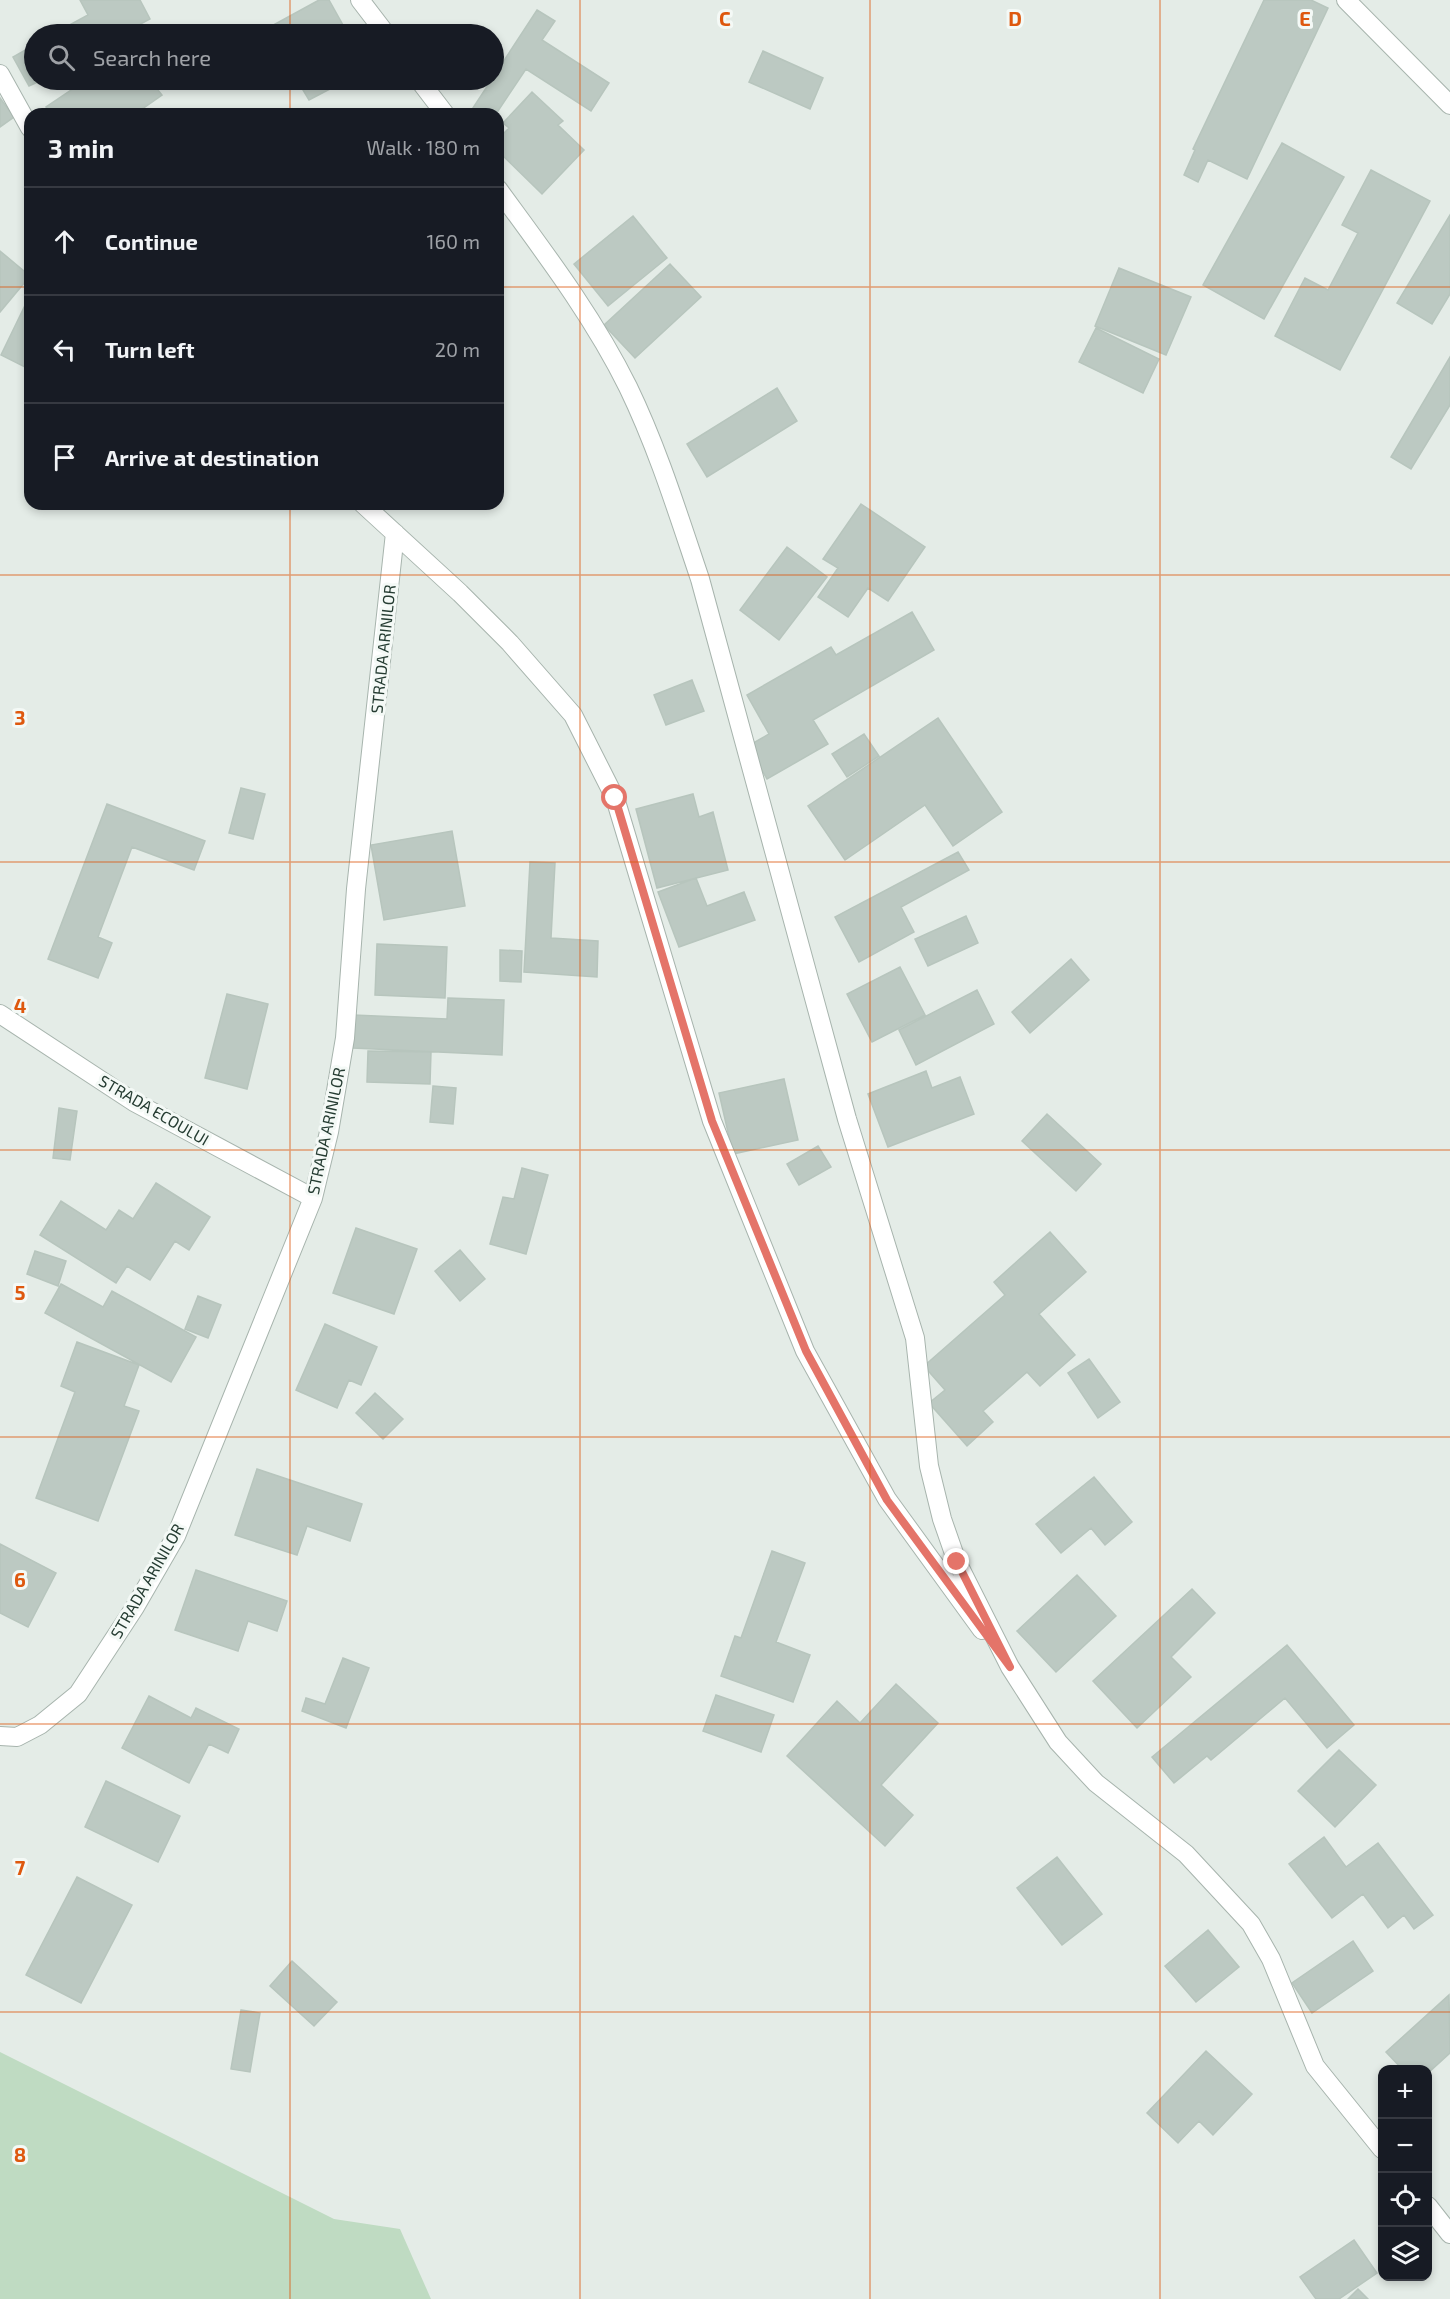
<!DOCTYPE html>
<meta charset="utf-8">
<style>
:root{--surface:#171b24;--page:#242831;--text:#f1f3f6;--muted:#9ea1a6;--line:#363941}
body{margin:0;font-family:"Exo 2",sans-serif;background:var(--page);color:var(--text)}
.controls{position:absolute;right:18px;bottom:18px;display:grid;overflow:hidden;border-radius:12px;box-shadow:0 3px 9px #0003}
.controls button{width:54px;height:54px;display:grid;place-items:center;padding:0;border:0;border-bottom:2px solid var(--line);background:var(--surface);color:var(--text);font:30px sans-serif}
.stop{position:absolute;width:18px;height:18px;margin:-14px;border:4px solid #e47469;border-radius:50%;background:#fff}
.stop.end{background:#e47469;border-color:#fff;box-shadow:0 2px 6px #0008}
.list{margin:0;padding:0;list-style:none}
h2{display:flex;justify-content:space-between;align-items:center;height:78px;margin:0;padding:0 24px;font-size:26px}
h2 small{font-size:20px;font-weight:400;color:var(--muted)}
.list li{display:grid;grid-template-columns:39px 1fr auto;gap:18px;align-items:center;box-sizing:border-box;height:108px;padding:0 24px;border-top:2px solid var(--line)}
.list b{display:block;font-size:22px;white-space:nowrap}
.list em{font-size:20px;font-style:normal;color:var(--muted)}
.icon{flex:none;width:33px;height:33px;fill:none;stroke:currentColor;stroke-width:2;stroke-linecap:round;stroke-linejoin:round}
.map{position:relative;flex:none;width:1450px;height:2299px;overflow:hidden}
.search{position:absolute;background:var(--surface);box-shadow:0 3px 9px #0003;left:24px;top:24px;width:480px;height:66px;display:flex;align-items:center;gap:15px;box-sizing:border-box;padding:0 21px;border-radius:33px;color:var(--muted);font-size:22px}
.panel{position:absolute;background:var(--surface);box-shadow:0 3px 9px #0003;left:24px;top:108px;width:480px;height:402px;border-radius:18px}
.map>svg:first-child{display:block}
.green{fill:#bfdbc2}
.building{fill:#bcc9c2;stroke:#b7c5bd;stroke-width:1.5}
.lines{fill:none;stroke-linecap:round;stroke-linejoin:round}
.minor-casing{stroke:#a7b4ad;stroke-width:20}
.minor{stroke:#fff;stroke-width:18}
.route{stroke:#e47469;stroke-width:8}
.grid{fill:none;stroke:#de580e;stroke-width:1.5;stroke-opacity:0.55}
.labels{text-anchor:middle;stroke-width:6;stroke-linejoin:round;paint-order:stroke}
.street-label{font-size:16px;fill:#253c32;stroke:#f4f9f6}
.grid-label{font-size:20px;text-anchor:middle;font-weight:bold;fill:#de580e;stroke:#f4f9f6;stroke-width:6;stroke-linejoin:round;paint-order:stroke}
</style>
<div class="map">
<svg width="1450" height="2299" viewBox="0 0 1450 2299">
<rect width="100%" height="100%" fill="#e4ece7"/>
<path class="green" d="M0,2052L334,2219L400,2229L431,2299H0Z"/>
<path class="building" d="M80,0H140L150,19L122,34H53L88,15Z
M319,0H329L348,34H257Z
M1264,0H1311L1328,8L1247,179L1208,160L1198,182L1184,175L1195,150L1193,149Z
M537,10L555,21L542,40L609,83L591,111L526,69L496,114H469Z
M34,45V80H42L29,86L13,57Z
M763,51L823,78L810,109L749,82Z
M86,80H150L162,95L135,114H51L46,107Z
M297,80H347L309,100Z
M532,92L563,121L558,125L584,150L542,194L498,151V139L509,128L503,123Z
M0,98L14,117L0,127Z
M1282,143L1344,177L1264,319L1203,285Z
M1371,170L1430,201L1340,370L1275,336L1305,278L1328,290L1358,233L1342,225Z
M1450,215V294L1432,324L1397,303Z
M633,216L667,258L608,306L574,264Z
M0,251L30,276L0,312Z
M670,264L701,297L635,358L604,325Z
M1119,268L1191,297L1166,355L1095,326Z
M30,295V357L25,367L1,355Z
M1096,328L1159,359L1143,393L1079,362Z
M1450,357V405L1411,469L1391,457Z
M777,388L797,421L707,477L687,444Z
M861,504L925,547L888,601L868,588L848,617L818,597L838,568L823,559Z
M787,547L827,577L779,640L740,610Z
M912,612L934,650L813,720L828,744L767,779L748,746L769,734L747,695L831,647L836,655Z
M692,680L704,711L666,725L654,695Z
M938,718L1002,812L953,846L925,805L845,860L808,806Z
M864,734L879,756L847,777L832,754Z
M241,788L265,794L253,839L229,833Z
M693,794L699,817L713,812L728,870L657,888L636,809Z
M107,804L205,841L194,870L132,847L98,937L112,943L98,978L48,959Z
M452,831L465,906L384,920L371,845Z
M958,852L969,870L901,907L914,932L859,962L835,917Z
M530,862L555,863L551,938L598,941L597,977L524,972Z
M696,878L707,906L744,892L755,920L679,947L658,892Z
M966,916L978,943L928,966L915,939Z
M377,944L447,947L445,998L375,995Z
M500,950L522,951L521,982L500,981Z
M1071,959L1089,980L1030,1033L1012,1012Z
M900,967L925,1015L872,1042L847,994Z
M977,990L994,1024L916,1065L899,1030Z
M227,994L268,1004L247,1089L205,1078Z
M448,998L504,1000L502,1055L353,1048L354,1015L447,1019Z
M368,1051L431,1052L430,1084L367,1082Z
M926,1071L932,1088L960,1077L974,1114L888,1147L868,1094Z
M784,1079L798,1140L733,1154L719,1093Z
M433,1086L456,1088L453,1124L430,1122Z
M59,1108L77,1111L70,1160L53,1158Z
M1047,1114L1101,1164L1076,1191L1022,1141Z
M818,1146L831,1167L799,1185L787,1164Z
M522,1168L548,1175L526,1254L490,1244L503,1197L514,1199Z
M156,1183L210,1217L189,1250L175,1241L150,1280L127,1266L116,1283L40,1235L61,1201L106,1230L119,1210L133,1219Z
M356,1228L417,1249L394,1314L333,1293Z
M1050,1232L1086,1272L1039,1314L1075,1355L1040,1386L1027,1372L983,1411L993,1422L967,1446L929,1403L945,1390L924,1366L1005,1295L994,1282Z
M460,1250L485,1279L460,1301L435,1271Z
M35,1251L66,1261L58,1286L27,1274Z
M61,1284L103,1307L112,1291L196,1337L171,1382L45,1313Z
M198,1296L221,1305L208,1338L185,1329Z
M325,1324L377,1347L361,1385L349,1380L337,1408L296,1390Z
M77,1342L139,1365L124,1406L139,1411L98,1521L36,1498L75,1392L61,1386Z
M1089,1359L1120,1402L1098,1418L1068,1373Z
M375,1393L403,1419L383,1439L356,1413Z
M257,1469L362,1504L350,1541L307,1526L297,1555L235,1535Z
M1094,1477L1132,1522L1105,1545L1091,1528L1061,1553L1036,1524Z
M0,1544L56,1573L28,1627L0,1613Z
M772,1551L805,1563L776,1642L810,1655L793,1702L721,1676L735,1636L741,1638Z
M196,1570L287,1601L277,1631L248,1621L238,1651L175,1630Z
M1077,1575L1116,1616L1056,1672L1017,1631Z
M1192,1589L1215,1613L1171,1657L1191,1677L1137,1728L1093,1681Z
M1287,1645L1354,1725L1327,1748L1285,1698L1211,1760L1207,1756L1174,1783L1152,1757Z
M343,1658L369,1668L346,1728L302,1711L306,1698L325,1704Z
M896,1684L938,1723L881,1785L913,1815L885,1846L787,1756L837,1701L860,1723Z
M716,1695L774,1715L761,1752L703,1731Z
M149,1696L191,1718L196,1708L239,1729L228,1753L209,1744L189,1783L122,1748Z
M1339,1750L1376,1785L1335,1827L1298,1791Z
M106,1781L180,1816L158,1862L85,1827Z
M1324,1837L1346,1867L1378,1843L1433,1915L1414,1929L1404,1915L1388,1928L1363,1894L1332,1918L1289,1864Z
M1057,1857L1102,1914L1062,1945L1017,1888Z
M77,1877L132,1905L81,2003L26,1975Z
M1208,1930L1239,1967L1196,2002L1165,1966Z
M1353,1941L1373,1971L1312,2013L1292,1983Z
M292,1961L337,2002L314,2026L270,1986Z
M1449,1995L1450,2053L1428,2073V2070H1403L1386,2052Z
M241,2010L260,2013L250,2072L231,2069Z
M1206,2051L1252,2094L1213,2135L1199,2121L1178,2143L1147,2113Z
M1354,2240L1377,2273L1339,2299H1316L1300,2277Z
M1358,2289L1368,2299H1348Z"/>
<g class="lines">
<defs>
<path id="minor" d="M360,0L386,34
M1346,0L1450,105
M0,74L30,128
M419,80L445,114
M498,189C544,252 593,316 628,387C658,449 678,514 700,579L847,1119L915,1338L929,1466L942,1519L957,1562L1010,1667L1058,1742L1096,1783L1186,1854L1251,1924L1271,1959L1315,2066L1382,2149
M363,504L460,593L510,643L573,715L615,798L712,1121L805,1351L887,1499L982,1630
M0,1014L134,1102L313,1198
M0,1736L17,1737L40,1725L78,1694L135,1607L176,1536L313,1198L329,1132L345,1038L356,889L395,533
M1428,2206L1450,2234"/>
</defs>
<use href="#minor" class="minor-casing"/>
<use href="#minor" class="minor"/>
</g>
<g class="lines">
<path class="route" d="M615,798L712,1121L806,1351L887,1500L1010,1667L957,1562"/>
</g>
<path class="grid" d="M290,0V34M580,0V2299M870,0V2299M1160,0V2299M290,80V114M0,287H30M498,287H1450M290,504V2299M0,575H1450M0,862H1450M0,1150H1450M0,1437H1450M0,1724H1450M0,2012H1450"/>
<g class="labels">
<g class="street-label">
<text transform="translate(383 649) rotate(-84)" y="6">STRADA ARINILOR</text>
<text transform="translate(154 1110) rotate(30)" y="6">STRADA ECOULUI</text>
<text transform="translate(326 1131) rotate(-78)" y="6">STRADA ARINILOR</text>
<text transform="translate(147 1581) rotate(-60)" y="6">STRADA ARINILOR</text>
</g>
</g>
<g class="grid-label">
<text x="725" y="26">C</text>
<text x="1015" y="26">D</text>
<text x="1305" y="26">E</text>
<text x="20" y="725">3</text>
<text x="20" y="1013">4</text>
<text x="20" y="1300">5</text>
<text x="20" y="1587">6</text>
<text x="20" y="1875">7</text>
<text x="20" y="2162">8</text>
</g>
</svg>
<div class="controls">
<button>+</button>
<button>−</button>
<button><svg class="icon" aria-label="locate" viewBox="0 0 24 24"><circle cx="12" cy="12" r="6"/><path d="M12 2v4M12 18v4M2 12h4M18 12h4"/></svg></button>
<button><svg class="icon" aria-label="layers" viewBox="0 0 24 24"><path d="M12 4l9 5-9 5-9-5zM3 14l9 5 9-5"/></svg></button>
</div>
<div class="stop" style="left:615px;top:798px"></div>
<div class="stop end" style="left:957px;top:1562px"></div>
<div class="search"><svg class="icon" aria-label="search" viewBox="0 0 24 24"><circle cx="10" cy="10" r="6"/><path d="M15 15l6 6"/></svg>Search here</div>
<section class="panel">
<h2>3 min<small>Walk · 180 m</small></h2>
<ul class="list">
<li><svg class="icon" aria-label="ahead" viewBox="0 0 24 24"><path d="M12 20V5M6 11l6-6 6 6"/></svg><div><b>Continue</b></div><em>160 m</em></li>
<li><svg class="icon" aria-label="left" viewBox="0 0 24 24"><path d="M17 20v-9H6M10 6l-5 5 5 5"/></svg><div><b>Turn left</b></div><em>20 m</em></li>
<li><svg class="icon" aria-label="arrive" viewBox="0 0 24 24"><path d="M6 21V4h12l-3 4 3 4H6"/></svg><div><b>Arrive at destination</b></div></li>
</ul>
</section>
</div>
